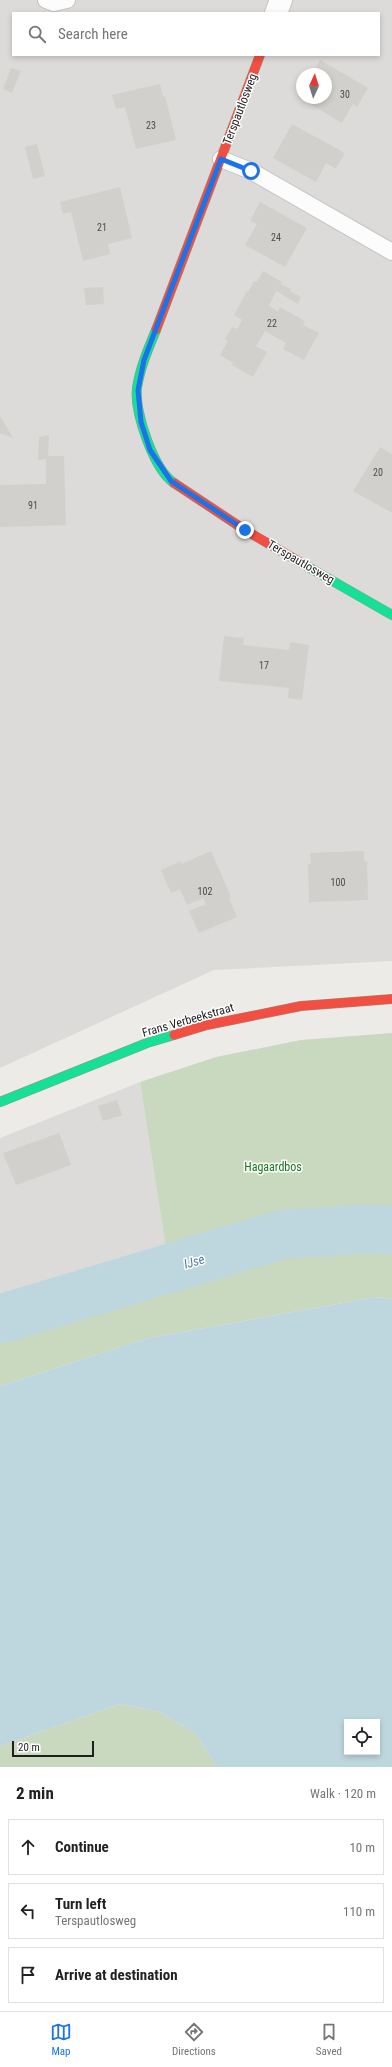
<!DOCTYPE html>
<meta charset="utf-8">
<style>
:root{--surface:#fff;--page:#f2f2f2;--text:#222;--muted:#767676;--line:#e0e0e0;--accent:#1a73e8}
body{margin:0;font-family:"Roboto Condensed",sans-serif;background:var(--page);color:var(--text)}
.controls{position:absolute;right:12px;bottom:12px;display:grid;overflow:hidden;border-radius:0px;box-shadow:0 2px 6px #0003}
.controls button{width:36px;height:36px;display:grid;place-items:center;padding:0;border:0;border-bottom:1px solid var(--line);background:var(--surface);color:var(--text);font:20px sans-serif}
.compass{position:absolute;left:296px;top:68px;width:36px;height:36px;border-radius:50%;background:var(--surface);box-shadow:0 2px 6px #0003;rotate:4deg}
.scale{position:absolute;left:12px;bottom:10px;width:82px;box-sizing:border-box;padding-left:4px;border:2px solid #1f1f1f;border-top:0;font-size:11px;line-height:14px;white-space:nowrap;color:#1f1f1f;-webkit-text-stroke:3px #fff;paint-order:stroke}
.stop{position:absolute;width:12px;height:12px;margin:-9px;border:3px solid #1a73e8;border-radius:50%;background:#fff}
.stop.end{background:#1a73e8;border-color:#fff;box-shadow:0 1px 4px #0008}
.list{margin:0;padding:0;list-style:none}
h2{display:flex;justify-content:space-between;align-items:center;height:52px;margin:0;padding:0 16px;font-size:17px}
h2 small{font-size:13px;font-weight:400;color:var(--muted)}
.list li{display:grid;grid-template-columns:26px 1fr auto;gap:12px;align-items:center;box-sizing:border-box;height:56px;margin:0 8px 8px;padding:0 8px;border:1px solid var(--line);border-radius:0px}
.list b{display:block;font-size:15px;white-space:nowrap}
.list p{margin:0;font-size:13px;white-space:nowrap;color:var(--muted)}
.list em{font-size:13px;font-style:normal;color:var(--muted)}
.icon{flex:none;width:22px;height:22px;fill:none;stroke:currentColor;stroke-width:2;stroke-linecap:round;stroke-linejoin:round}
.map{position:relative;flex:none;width:392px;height:1767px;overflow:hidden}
.search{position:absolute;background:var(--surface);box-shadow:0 2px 6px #0003;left:12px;right:12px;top:12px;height:44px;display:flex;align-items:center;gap:10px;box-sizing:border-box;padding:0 14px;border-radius:0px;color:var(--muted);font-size:15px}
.sheet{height:244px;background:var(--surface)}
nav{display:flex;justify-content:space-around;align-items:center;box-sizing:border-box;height:56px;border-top:1px solid var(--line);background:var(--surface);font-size:11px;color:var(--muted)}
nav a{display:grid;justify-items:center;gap:2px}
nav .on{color:var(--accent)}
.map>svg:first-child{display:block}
.residential{fill:#dcdbd9;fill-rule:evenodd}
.forest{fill:#c9d9bf}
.water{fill:#bed7de;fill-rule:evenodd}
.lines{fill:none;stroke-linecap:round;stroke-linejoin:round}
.river{stroke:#bed7de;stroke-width:49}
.building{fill:#d2d0cd}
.lane-casing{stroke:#c4c3c2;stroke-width:18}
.street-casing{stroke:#c4c3c2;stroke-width:24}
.fast-casing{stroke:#949581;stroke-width:10}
.jam-casing{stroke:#949581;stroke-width:10}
.lane{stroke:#fcfcfc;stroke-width:16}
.street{stroke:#fcfcfc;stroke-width:22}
.fast{stroke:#16e098;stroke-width:9}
.jam{stroke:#f24e42;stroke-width:9}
.route{stroke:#1a73e8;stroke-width:5}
.labels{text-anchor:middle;stroke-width:3;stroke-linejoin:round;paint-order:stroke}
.number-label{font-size:10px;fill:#4c4b4a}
.street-label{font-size:12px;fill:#1f1f1f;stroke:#fff}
.park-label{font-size:12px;fill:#14761d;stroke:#fff}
.water-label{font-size:13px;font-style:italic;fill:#5078a0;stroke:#fff}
</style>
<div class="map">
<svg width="392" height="1767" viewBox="0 0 392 1767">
<rect width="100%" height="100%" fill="#edebe8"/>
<path class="residential" d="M0,0H392V961L214,970L0,1068ZM13,13H379V55H13ZM302,74H326V98H302Z
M140,1082L169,1268L0,1319V1138Z"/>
<path class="forest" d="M392,1033V1299L376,1297L149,1338L0,1386V1319L169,1268L140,1082L216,1057L301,1040Z
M121,1704L160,1712L196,1734L217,1767H0V1746Z"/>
<path class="water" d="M376,1297L392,1299V1767H217L196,1734L160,1712L121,1704L0,1746V1386L149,1338ZM347,1722H377V1752H347Z"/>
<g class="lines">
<path class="river" d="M0,1319L284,1234L367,1229L392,1230"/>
</g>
<path class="building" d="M320,60L368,88L357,107L353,104L342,123L298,97L302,91V98H326V74H312Z
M11,68L21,71L12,93L3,89Z
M160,84L163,97L165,96L176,140L136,149L125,107L116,109L112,95Z
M292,124L345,153L336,169L326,163L316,182L273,158Z
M37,144L45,176L33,179L25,147Z
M120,187L132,238L108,244L110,254L83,261L71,212L63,214L60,202Z
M260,202L307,228L285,267L245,245L257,224L250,221Z
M263,271L282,282L281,284L291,289L290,291L301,297L298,304L276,291L269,306L278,311L280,307L305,321L303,325L319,333L304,360L283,349L286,343L265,331L256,346L267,352L253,377L232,365L233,363L220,355L228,341L225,339L232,327L237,329L242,320L234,315L247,291L248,292L254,281L257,282Z
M103,287L104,304L86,305L84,288Z
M0,415L13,438L0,433Z
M49,435L48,456H64L66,525L0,527V485L46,484V459L38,460L39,437Z
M380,447L392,454V513L353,491Z
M224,636L244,638L243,645L289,650L290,642L309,645L302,700L288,698L289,688L219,681Z
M211,851L231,897L229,898L237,917L199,933L189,911L206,904L203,898L187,905L180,889L171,893L161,870L181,861V864Z
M364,851V861L367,862L368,900L309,902L308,864H311L310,853Z
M117,1100L122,1115L103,1121L98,1106Z
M59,1133L71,1165L16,1185L3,1153Z"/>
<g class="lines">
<defs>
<path id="lane" d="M46,0L54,3L67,0
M221,159L251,171L392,252"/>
<path id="street" d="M276,13L281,0"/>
<path id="fast" d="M156,330C148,349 140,368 137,388C134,412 154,470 174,483
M303,564L392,615
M0,1102L147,1043L174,1035"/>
<path id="jam" d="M156,330L260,55
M174,483L245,530L303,564
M174,1035L207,1025L301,1006L392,999"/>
</defs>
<use href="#lane" class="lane-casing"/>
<use href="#street" class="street-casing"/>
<use href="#fast" class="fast-casing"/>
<use href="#jam" class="jam-casing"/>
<use href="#lane" class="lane"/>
<use href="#street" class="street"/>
<use href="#fast" class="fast"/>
<use href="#jam" class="jam"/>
</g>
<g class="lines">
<path class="route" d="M245,530L171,481L150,450L141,422L138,390L144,360L221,159L251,171"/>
</g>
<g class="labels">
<g class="number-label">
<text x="345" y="98">30</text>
<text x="151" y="129">23</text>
<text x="102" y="231">21</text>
<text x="276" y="241">24</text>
<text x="272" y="327">22</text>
<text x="378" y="476">20</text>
<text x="33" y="509">91</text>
<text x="264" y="669">17</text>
<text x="338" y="886">100</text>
<text x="205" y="895">102</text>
</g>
<g class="street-label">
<text transform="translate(240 109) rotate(-69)" y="4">Terspautlosweg</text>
<text transform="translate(301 562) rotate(30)" y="4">Terspautlosweg</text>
<text transform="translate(188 1020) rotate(-16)" y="4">Frans Verbeekstraat</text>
</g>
<g class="park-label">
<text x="273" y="1171">Hagaardbos</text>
</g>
<g class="water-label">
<text transform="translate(194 1261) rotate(-17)" y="5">IJse</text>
</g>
</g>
</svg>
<div class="controls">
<button><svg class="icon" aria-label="locate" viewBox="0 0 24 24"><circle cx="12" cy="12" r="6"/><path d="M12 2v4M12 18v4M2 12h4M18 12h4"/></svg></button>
</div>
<svg class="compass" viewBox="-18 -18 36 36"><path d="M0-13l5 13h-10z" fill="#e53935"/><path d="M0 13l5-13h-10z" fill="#767676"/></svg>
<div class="scale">20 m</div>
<div class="stop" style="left:251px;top:171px"></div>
<div class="stop end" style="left:245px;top:530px"></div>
<div class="search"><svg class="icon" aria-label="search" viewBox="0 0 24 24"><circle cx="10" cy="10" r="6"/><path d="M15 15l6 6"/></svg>Search here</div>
</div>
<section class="sheet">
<h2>2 min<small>Walk · 120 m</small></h2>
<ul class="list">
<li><svg class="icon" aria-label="ahead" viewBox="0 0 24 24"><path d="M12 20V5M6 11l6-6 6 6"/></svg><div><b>Continue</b></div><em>10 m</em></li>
<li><svg class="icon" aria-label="left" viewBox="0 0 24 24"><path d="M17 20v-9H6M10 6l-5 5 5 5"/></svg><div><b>Turn left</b><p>Terspautlosweg</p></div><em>110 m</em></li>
<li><svg class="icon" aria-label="arrive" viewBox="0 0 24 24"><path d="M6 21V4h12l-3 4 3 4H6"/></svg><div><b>Arrive at destination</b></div></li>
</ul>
</section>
<nav>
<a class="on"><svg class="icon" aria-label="map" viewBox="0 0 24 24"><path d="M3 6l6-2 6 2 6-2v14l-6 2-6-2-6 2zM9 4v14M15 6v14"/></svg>Map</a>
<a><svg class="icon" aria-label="directions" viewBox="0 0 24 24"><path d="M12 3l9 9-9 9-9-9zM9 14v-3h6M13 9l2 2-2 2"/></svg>Directions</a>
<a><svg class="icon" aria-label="saved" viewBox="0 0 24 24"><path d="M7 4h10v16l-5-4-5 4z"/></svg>Saved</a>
</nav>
